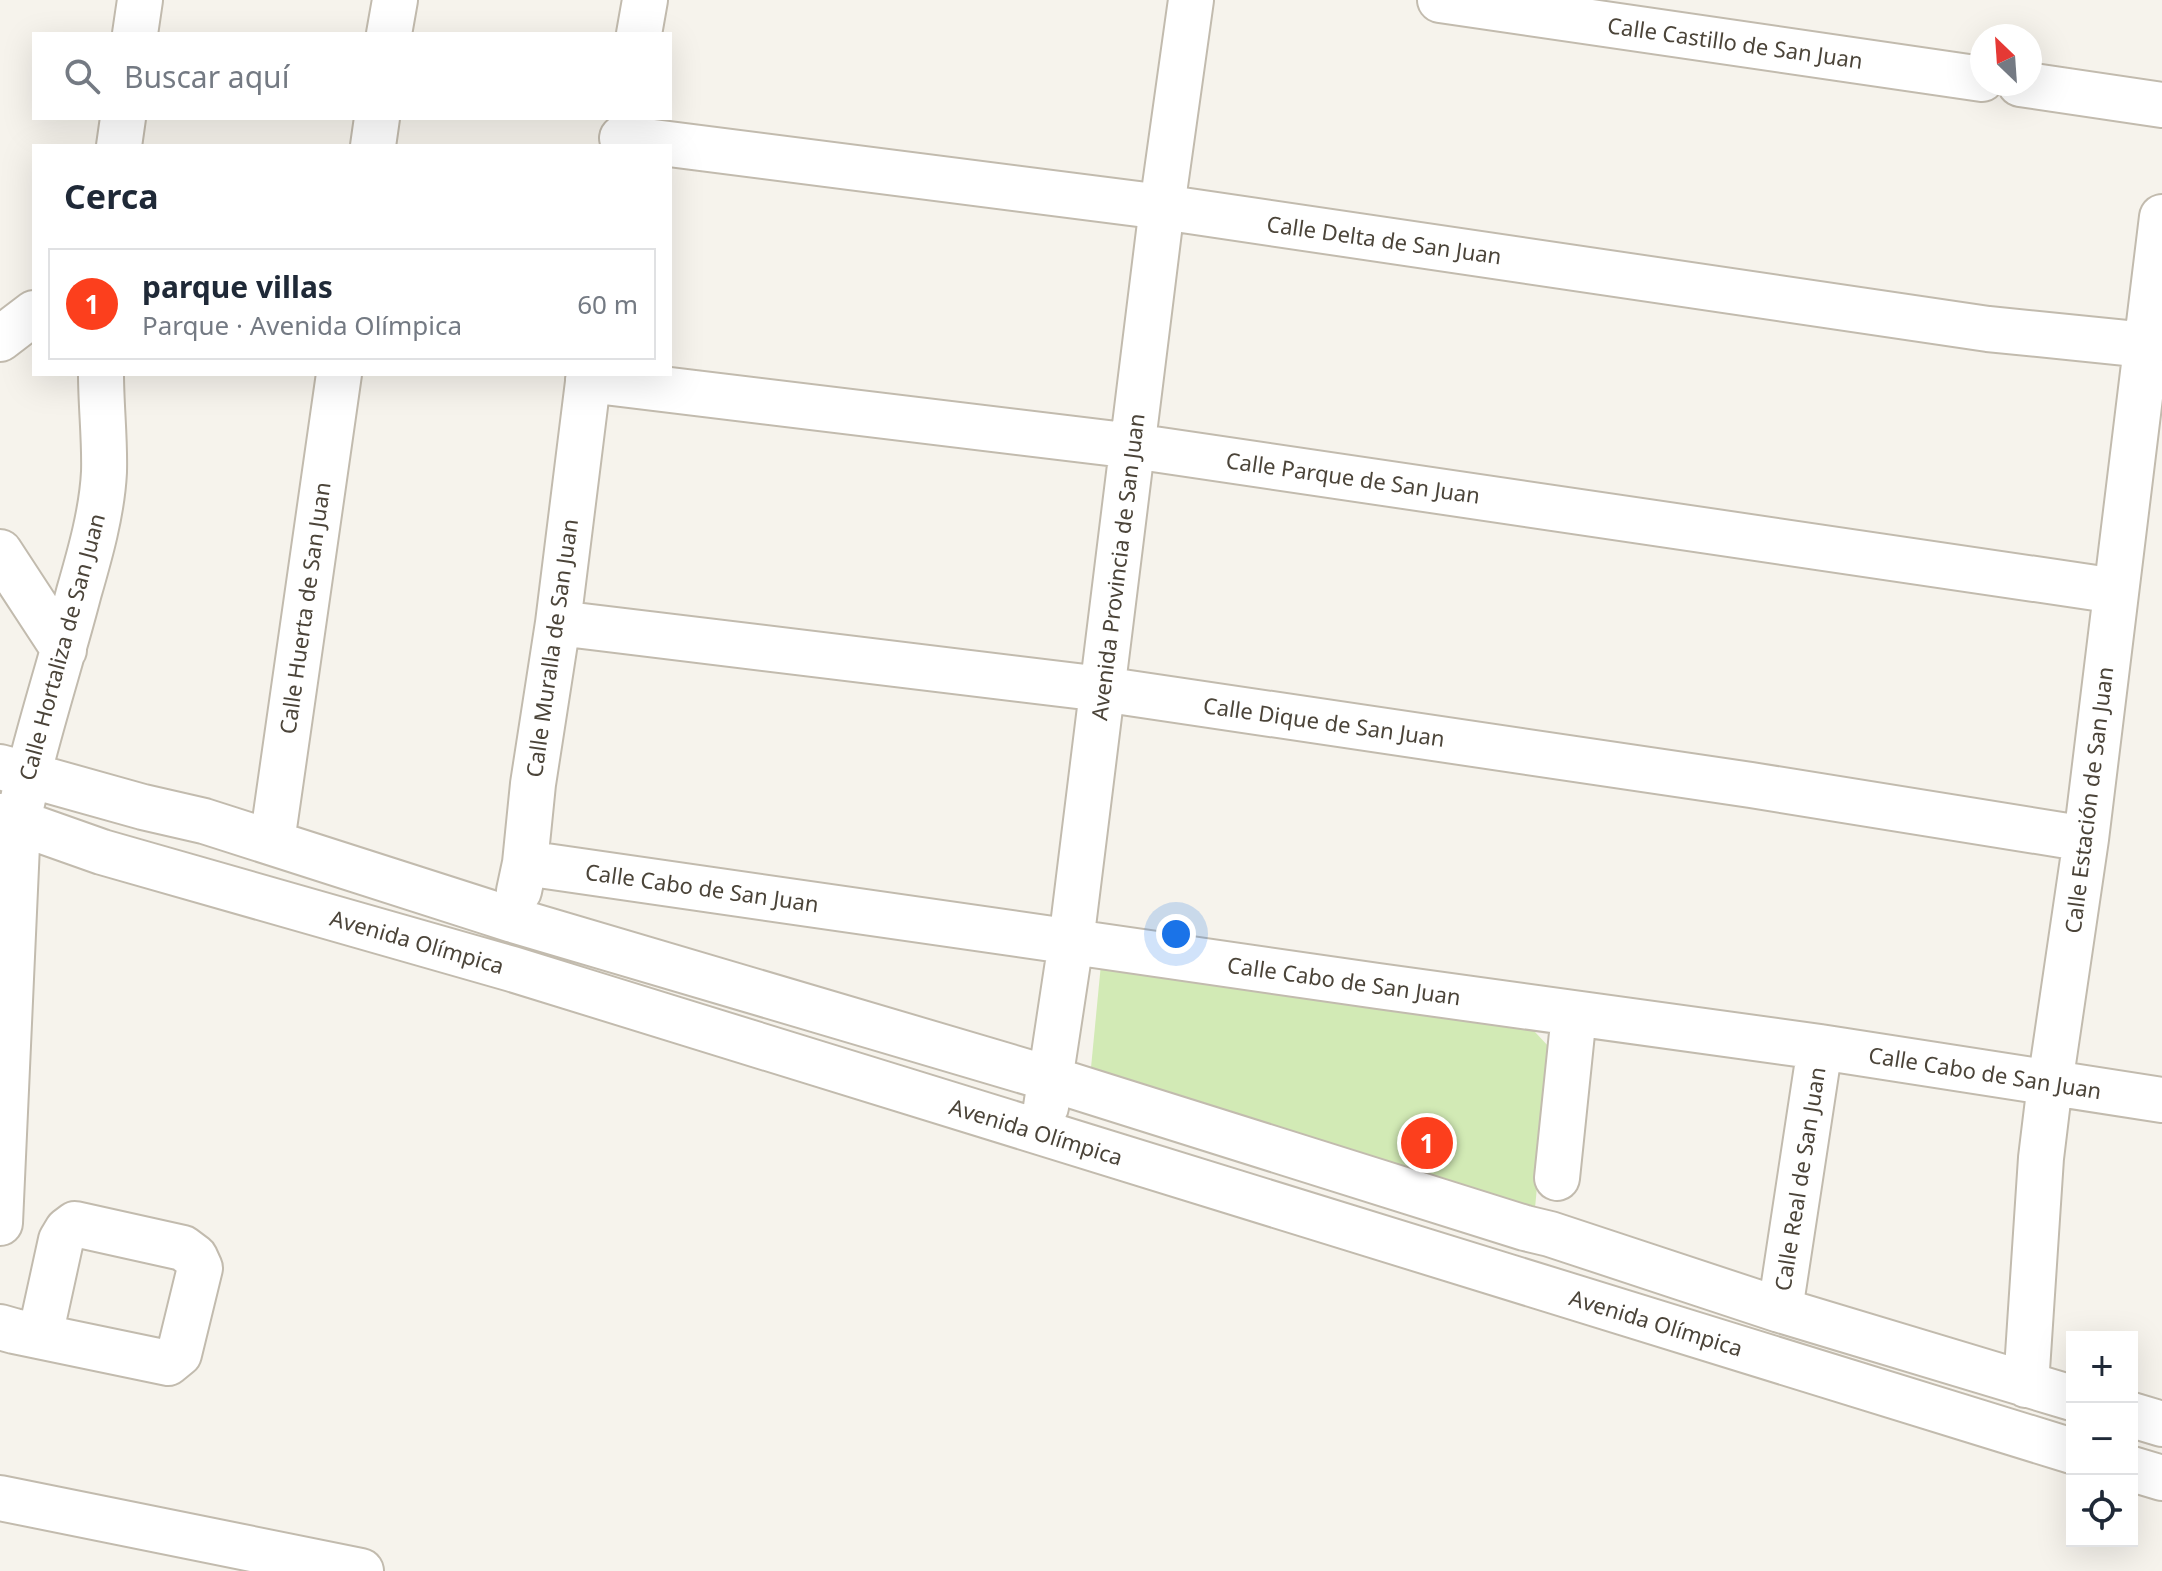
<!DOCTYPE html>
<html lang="es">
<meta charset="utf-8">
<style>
:root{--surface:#fff;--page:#f2f2f3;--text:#1f2937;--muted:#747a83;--line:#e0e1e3;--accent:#fc3f1d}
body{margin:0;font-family:"Noto Sans",sans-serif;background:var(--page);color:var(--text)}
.controls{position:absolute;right:24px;bottom:24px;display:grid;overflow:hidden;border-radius:0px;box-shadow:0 8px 32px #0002}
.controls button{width:72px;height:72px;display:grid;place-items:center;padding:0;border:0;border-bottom:2px solid var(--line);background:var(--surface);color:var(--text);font:40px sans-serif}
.compass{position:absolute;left:1970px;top:24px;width:72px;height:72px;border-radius:50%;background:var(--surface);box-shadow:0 8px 32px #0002;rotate:335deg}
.you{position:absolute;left:1176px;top:934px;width:28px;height:28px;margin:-20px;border:6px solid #fff;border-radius:50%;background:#1a73e8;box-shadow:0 0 0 12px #1a73e833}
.badge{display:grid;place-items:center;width:52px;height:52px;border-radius:50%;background:var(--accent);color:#fff;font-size:26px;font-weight:700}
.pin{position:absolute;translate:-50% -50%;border:4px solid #fff;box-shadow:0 2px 8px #0006}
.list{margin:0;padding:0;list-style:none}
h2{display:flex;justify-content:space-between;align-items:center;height:104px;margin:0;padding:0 32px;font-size:34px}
h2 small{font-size:26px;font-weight:400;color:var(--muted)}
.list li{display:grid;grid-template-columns:52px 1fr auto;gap:24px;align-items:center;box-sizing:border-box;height:112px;margin:0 16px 16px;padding:0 16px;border:2px solid var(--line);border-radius:0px}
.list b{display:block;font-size:30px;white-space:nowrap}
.list p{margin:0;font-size:26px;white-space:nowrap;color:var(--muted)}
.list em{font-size:26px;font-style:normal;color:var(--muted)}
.icon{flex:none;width:44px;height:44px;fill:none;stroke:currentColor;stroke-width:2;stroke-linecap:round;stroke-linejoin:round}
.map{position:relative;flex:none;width:2162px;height:1571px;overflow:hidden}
.search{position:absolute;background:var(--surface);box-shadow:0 8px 32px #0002;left:32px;top:32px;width:640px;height:88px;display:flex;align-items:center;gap:20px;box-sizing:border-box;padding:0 28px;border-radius:0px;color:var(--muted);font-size:30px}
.panel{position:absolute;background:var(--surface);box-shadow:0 8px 32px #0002;left:32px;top:144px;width:640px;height:232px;border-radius:0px}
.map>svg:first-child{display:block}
.green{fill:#d2eab5}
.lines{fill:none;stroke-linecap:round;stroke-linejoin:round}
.minor-casing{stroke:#c2bbae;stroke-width:48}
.minor{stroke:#fff;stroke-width:44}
.labels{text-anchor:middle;stroke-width:8;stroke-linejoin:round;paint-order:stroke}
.street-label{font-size:22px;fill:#4b4439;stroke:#fff}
</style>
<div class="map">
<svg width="2162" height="1571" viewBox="0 0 2162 1571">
<rect width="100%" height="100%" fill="#f6f3ec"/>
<path class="green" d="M1101,964L1521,1017L1550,1048L1535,1208L1090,1078Z"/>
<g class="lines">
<defs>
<path id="minor" d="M1440,0L1982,79
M135,34L140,0
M389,34L395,0
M639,34L645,0
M2020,84L2162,105
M622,138L1162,207L1988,329L2146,345
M119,146L123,118
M373,146L377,118
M0,339L34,313
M588,380L1133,446L2116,591
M0,552L64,650
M558,623L1102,689L1751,785L2086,839
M0,767L143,807L204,821L513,920L1051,1079L1525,1228L1550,1234L1780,1310L2072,1398
M0,816L102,852L512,969L2072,1451
M272,842L339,374
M525,863L1378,986L1820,1047L2162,1100
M519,891L525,863L533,784L558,623L589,374
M1046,1107L1071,942L1162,207L1191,0
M1557,1178L1574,1014
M0,1223L18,823C33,745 59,669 79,592C90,554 102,512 104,472C105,440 101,406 101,374
M1780,1310L1820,1047
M0,1327L14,1331L168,1363L179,1354L200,1268L195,1257L183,1248L75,1224L67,1230L61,1240L40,1336
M2026,1385L2041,1158L2050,1084L2086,839L2162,217
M2132,1415L2162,1424
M2132,1469L2162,1478
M0,1498L361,1571"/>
</defs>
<use href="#minor" class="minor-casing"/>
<use href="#minor" class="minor"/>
</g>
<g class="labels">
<g class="street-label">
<text transform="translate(1735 43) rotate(8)" y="8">Calle Castillo de San Juan</text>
<text transform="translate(1384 240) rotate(8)" y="8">Calle Delta de San Juan</text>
<text transform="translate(1353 478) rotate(8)" y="8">Calle Parque de San Juan</text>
<text transform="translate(1118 567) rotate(-83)" y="8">Avenida Provincia de San Juan</text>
<text transform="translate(305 608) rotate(-82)" y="8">Calle Huerta de San Juan</text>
<text transform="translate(62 647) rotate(-75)" y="8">Calle Hortaliza de San Juan</text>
<text transform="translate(552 648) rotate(-82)" y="8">Calle Muralla de San Juan</text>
<text transform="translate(1324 722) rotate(8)" y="8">Calle Dique de San Juan</text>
<text transform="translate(2089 800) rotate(-83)" y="8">Calle Estación de San Juan</text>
<text transform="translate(702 888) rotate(8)" y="8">Calle Cabo de San Juan</text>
<text transform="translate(417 942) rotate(16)" y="8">Avenida Olímpica</text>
<text transform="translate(1344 981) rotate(8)" y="8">Calle Cabo de San Juan</text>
<text transform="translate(1985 1073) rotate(9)" y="8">Calle Cabo de San Juan</text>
<text transform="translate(1036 1132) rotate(17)" y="8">Avenida Olímpica</text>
<text transform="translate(1800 1179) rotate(-81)" y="8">Calle Real de San Juan</text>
<text transform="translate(1656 1323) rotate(17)" y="8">Avenida Olímpica</text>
</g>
</g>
</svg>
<div class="controls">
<button>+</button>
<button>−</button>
<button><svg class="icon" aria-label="locate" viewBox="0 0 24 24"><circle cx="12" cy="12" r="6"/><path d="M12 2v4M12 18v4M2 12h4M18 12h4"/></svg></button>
</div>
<svg class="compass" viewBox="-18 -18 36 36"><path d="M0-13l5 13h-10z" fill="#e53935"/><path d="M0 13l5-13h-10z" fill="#747a83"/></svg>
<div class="you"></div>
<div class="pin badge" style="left:1427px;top:1143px">1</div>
<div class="search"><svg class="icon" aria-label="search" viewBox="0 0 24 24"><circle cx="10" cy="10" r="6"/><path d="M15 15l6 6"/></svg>Buscar aquí</div>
<section class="panel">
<h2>Cerca<small></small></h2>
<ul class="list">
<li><span class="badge">1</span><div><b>parque villas</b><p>Parque · Avenida Olímpica</p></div><em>60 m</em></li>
</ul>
</section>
</div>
